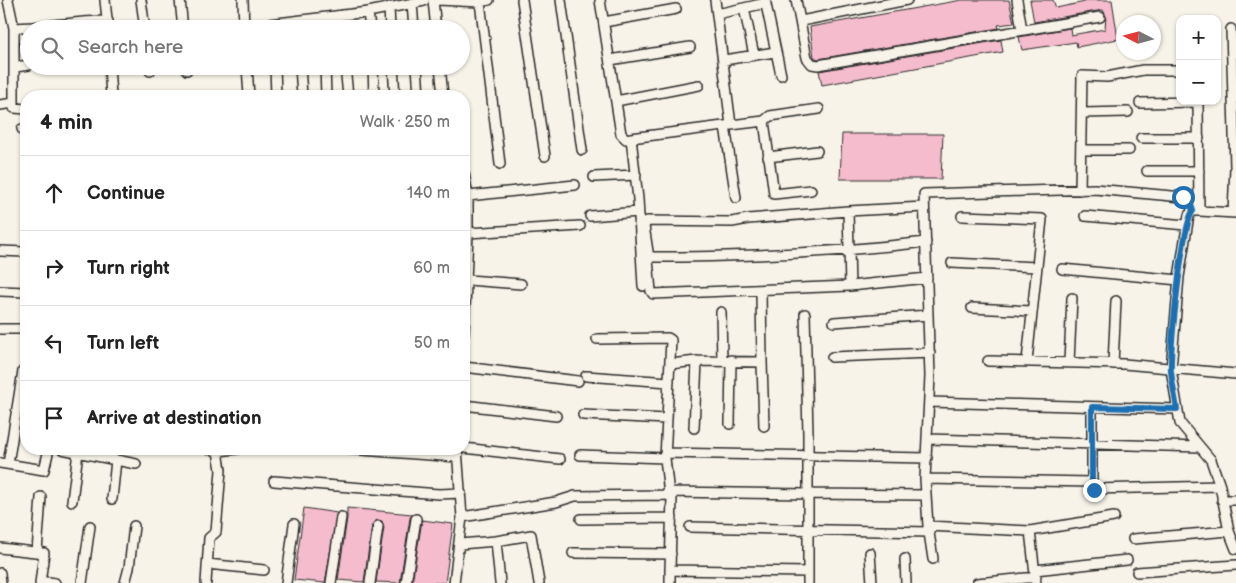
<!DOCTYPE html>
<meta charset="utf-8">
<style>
:root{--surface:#fff;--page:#f2f2f2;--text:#222;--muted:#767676;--line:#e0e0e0}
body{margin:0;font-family:"Balsamiq Sans",sans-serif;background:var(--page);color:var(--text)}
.controls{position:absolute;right:15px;top:15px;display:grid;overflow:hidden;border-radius:10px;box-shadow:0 1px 4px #0004}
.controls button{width:45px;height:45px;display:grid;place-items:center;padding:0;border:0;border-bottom:1px solid var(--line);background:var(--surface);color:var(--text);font:25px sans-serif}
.compass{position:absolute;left:1116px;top:15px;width:45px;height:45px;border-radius:50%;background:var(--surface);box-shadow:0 1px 4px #0004;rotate:276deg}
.stop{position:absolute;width:15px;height:15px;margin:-11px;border:4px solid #1f6fb2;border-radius:50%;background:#fff}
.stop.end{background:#1f6fb2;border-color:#fff;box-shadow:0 1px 5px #0008}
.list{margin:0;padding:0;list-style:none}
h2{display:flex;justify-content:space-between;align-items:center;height:65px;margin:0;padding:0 20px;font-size:21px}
h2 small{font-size:16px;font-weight:400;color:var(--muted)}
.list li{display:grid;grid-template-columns:32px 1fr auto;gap:15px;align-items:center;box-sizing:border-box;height:75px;padding:0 20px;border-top:1px solid var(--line)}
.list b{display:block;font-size:19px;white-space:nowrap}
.list em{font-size:16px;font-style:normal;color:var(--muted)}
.icon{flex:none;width:28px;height:28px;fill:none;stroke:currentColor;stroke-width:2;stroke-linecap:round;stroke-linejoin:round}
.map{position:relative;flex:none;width:1236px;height:583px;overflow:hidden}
.search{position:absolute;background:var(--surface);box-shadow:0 1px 4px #0004;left:20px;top:20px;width:450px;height:55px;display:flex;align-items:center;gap:12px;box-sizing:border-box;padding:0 18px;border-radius:28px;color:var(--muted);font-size:19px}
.panel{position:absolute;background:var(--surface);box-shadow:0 1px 4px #0004;left:20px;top:90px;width:450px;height:365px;border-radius:20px}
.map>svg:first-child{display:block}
.building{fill:#f5bcce;stroke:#2b2b2b}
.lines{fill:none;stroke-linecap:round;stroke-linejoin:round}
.street-casing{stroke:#2b2b2b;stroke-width:12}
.street{stroke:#f7f3e8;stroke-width:9}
.route{stroke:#1f6fb2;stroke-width:6}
</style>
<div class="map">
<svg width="1236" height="583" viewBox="0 0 1236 583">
<rect width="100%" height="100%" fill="#f7f3e8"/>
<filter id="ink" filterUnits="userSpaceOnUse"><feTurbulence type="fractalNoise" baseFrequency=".02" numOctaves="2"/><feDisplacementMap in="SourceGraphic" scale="10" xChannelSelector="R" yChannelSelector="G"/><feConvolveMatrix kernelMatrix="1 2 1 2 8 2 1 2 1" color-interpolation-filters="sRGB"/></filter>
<g filter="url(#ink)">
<path class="building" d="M962,0H1009L1014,23L998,25L999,28L818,59L814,57L810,27Z
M1030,0H1053L1056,8L1085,2V0H1112L1118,39L1077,47L1076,42L1022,50L1019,37L1070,28L1071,35L1105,29L1106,16L1103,10L1034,22Z
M1001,40L1003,52L822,85L819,71Z
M842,134H943L941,179H840Z
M304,508L337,513L325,583L294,580Z
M347,508L412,514L410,518L400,583L376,582L384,527L382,521L378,520L372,525L364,582L338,580L347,518Z
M422,520L453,524L445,583H412Z"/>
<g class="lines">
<defs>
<path id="street" d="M8,0L14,28V108L26,109
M105,0L108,29
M141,0L145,29
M180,0L183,29
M243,0L244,29
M433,0L436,29
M438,0L480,2L489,0
M522,0L545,156
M561,0L582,150
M600,0L621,134L626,139L631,138L638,199L643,286
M765,0L781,75
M796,0L807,58L812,64L818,65L1100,17
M1017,0L1022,30
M480,2L500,164
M412,3L414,29
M389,7L390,29
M744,8L754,55
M368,12L370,29
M717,14L766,3
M342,15L343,29
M801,21L907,0
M604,22L676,9
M244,27L368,12L424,1
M14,28C47,27 77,21 108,21
M1231,29L1235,167L1233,213
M610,60L690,47
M724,60L775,52
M109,66L111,96
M150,66V71
M186,66L187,70
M247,66L249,96
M275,66L276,96
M300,66L302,96
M325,66L326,96
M345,66L348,96
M373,66L374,96
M393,66L395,96
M417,66L419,96
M440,66L443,96
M15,67L29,65
M616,101L699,85
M1198,101L1199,211
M1140,103L1198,102
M0,105L14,103
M1082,113L1128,112
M764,121L770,116L819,109
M731,125L764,121L774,194L811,190
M725,126L736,198
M22,129H26
M631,138L731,125L715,0
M1141,138H1199
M1081,150H1129
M768,157L817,151
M1147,171H1199
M464,173L468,196V233L580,226
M594,177L636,175
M1080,190L1082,76L1107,77L1143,70H1180
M468,196L575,185
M1236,213L1199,211H1193L1189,215L1179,277L1171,369L1180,423L1211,460L1220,486L1229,531L1236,549
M590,216L638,212
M962,216L1042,219L1027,361
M1085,216L1186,225
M926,242C834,253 743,257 650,257L648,260L651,291L653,294L850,286L927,278
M0,251L26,252
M649,258L644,226L647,221L732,222L748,219L848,211
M952,263L1037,267
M1062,269L1179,280
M468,280L521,284
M850,286L848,211L924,207
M0,291L26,292
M761,291L762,362
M972,308L1032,311
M721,312L722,361
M834,322L928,315
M0,329H26
M464,333L468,233L464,234
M832,357L930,353
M988,361L1124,364L1236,374
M1069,362L1072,298
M670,364L697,361L762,362L764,426
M1113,364L1116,301
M464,367L578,381
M586,376L669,382
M930,402L1177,409
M464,405L556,416
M1092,407V487L1094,489L1220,486
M583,415L667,419
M730,424L731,360
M694,428L697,361
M928,439L1200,447
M464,448L560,459
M62,449L136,464
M347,449L457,457
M218,451L237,449
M665,453L927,458
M580,455L665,458
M0,463L44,470L49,449
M8,464L23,371
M925,479L1092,482
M274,481L439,494L461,493
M668,492L808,494V434L805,314
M669,495L672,497L670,570L808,572
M112,499L116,460
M1222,500H1236
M72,501L78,452
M462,517L556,502L575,496L669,495L665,458L671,340L668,338L597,339
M581,519L672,518
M928,526L925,479L930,376L924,194L1095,189L1183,197L1189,202L1193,211
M690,527L929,532
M1030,531L1114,517
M1133,539L1229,531
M496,541L531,535L539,583
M460,544L496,541L500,583
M0,548L44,553L40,583
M37,552L41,497
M573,553L671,554
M870,553L872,583
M905,559L906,583
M933,559L928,526L1030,531L1036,583
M207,564L264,570
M670,570V583
M1035,570L1127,560
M1137,572L1236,565
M0,573L1,583
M41,581L55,583
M82,583L90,526
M125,583L129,568L134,526
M206,583L209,538L216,532L221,470L218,451L209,449
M286,583L294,524
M331,583L341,517
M370,583L378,526
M406,583L416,519
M454,583L462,517L457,449
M808,583V494L926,495
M977,583L1036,577"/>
</defs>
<use href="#street" class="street-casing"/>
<use href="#street" class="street"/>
</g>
</g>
<g class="lines" filter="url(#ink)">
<path class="route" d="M1094,490L1092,487V407L1177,409C1175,396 1172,383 1171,371C1170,349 1182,225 1193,211L1190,202L1183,197"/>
</g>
</svg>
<div class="controls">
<button>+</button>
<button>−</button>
</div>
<svg class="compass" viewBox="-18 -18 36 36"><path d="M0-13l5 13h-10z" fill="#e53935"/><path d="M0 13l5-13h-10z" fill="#767676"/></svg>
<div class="stop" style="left:1183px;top:197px"></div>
<div class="stop end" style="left:1094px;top:490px"></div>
<div class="search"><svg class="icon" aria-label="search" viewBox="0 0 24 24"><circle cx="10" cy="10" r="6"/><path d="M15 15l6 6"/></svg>Search here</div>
<section class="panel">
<h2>4 min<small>Walk · 250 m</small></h2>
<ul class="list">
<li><svg class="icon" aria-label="ahead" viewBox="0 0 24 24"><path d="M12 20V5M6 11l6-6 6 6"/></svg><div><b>Continue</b></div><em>140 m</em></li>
<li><svg class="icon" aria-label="right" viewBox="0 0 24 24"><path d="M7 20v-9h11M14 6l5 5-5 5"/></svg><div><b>Turn right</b></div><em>60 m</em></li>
<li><svg class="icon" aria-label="left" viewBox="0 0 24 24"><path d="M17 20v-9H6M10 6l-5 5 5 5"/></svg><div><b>Turn left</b></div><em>50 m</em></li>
<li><svg class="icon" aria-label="arrive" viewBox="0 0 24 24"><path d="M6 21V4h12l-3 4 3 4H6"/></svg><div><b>Arrive at destination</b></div></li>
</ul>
</section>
</div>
